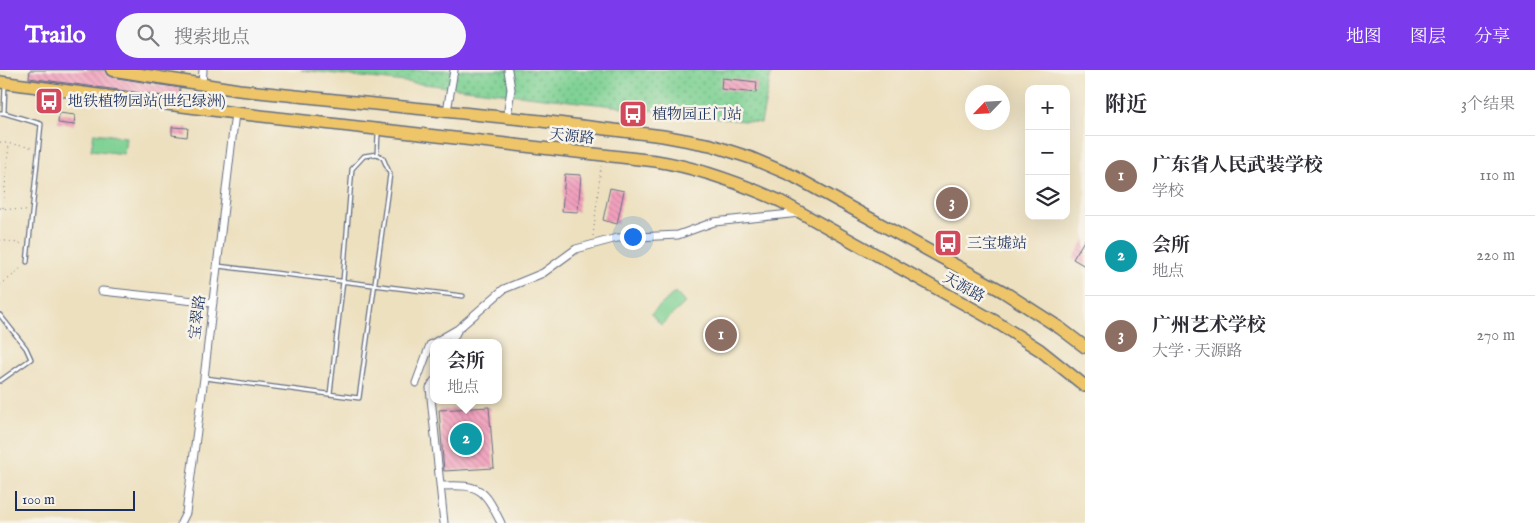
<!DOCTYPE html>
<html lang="zh">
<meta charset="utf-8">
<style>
:root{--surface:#fff;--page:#f7f7f7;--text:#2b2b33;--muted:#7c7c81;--line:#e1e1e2;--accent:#7c3aed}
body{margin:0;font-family:"IM FELL English","Noto Serif SC",serif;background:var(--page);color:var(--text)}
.controls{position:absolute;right:15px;top:15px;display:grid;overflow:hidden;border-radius:10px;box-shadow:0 5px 20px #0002}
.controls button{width:45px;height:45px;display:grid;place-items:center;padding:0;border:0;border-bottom:1px solid var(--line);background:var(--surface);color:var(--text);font:25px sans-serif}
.compass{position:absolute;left:965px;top:15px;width:45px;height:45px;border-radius:50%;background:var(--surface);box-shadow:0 5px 20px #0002;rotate:245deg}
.scale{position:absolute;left:15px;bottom:12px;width:120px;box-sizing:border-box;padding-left:5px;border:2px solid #1b2f5e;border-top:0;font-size:14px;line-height:18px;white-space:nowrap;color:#1b2f5e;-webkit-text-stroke:4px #f7f3e8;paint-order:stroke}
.you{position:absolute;left:632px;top:166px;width:18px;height:18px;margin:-12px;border:4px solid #fff;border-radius:50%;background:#1a73e8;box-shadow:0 0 0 8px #1a73e833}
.badge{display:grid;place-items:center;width:32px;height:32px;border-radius:50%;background:var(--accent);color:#fff;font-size:16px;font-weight:700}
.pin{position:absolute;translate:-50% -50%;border:2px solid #fff;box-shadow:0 1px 5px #0006}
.popup{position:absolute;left:430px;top:269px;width:72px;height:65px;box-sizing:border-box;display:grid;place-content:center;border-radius:10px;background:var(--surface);filter:drop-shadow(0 1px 4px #0005);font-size:16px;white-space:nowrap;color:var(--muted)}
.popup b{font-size:19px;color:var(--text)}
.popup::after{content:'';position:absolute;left:50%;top:100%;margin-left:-10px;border:10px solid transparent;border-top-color:var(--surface)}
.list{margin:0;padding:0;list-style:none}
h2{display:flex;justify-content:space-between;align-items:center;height:65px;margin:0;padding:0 20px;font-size:21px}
h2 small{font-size:16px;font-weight:400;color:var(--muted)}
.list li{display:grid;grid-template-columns:32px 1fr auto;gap:15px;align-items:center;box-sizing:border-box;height:80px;padding:0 20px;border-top:1px solid var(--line)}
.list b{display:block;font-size:19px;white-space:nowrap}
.list p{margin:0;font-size:16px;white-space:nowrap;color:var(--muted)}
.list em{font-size:16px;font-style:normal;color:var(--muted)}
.icon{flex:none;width:28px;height:28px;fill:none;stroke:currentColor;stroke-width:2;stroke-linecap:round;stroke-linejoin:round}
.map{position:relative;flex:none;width:1085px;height:453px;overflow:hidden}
header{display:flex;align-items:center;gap:30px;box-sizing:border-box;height:70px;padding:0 25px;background:var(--accent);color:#fff}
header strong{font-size:24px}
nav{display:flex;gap:28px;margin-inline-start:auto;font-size:18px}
.search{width:350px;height:45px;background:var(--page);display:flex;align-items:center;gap:12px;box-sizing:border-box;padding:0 18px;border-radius:28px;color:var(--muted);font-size:19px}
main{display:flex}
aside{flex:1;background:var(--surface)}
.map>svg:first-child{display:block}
.green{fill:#7cd092;stroke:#4c8078}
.garden{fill:url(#garden-dots);stroke:#4c8078}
.building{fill:url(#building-back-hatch)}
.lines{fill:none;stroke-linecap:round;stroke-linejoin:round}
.service-casing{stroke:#646d80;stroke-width:5.5}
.minor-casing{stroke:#646d80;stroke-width:9}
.trunk-casing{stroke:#646d80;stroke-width:14}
.path{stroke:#646d80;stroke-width:1;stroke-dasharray:1 4;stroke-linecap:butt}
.service{stroke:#fff;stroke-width:3}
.minor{stroke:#fff;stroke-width:7}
.trunk{stroke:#eec569;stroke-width:11}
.labels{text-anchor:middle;stroke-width:5;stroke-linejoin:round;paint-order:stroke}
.poi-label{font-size:15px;fill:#1b2f5e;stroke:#f7f3e8;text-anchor:start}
.street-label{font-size:15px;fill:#1b2f5e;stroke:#f7f3e8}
</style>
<header>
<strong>Trailo</strong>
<div class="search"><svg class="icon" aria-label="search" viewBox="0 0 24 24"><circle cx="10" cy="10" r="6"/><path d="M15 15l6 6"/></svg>搜索地点</div>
<nav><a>地图</a><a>图层</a><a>分享</a></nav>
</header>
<main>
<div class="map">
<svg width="1085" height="453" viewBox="0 0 1085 453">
<defs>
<pattern id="garden-dots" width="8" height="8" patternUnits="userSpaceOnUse" patternTransform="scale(1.25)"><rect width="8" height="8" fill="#7cd092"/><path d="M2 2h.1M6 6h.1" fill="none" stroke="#65a97a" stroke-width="1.8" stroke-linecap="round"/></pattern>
<pattern id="building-back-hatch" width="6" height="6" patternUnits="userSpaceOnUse" patternTransform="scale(1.25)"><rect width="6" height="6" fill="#f3a0bd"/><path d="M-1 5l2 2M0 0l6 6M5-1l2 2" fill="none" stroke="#c4839d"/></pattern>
</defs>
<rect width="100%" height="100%" fill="#f7f3e8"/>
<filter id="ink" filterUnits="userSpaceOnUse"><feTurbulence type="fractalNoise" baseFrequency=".02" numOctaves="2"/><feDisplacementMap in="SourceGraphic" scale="10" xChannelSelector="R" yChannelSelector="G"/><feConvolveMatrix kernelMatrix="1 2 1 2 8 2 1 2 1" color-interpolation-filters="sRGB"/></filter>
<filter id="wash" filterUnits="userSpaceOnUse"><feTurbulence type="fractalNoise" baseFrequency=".0096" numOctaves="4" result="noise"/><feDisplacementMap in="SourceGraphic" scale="20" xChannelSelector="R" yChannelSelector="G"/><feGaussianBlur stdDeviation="1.12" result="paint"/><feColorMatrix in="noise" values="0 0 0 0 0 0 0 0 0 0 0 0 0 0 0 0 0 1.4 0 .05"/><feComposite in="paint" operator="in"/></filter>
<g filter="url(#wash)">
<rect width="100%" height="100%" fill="#ede0bf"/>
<path class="green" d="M94,63L126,67L124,84L91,80Z
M675,222L685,233L661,255L651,244Z"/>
<path class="garden" d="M301,0H772L761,53Z"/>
<g id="blocks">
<path class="building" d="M30,0H105L107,5L111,7L180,18L179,28L29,8Z
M722,8L757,12L756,23L721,19Z
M59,43L75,45L74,55L58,53Z
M172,57L188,58L187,67L172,65Z
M565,104L581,105L578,142L562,141Z
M610,118L624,121L617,154L603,150Z
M1085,169V196L1073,189Z
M489,337L494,398L444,401L439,340Z"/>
</g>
</g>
<g filter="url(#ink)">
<use href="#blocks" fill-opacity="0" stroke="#646d80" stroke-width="1"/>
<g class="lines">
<defs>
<path id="service" d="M0,43H4L5,15
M4,43L41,54L27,192
M218,196L463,226
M0,245L26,278L31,289L0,311
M205,308L359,328L390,104L383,88L377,84
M330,324L343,211L352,99L364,86L377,84L378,63"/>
<path id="minor" d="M202,14L203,0
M447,41L454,0
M507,47L511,19L508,0
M102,221L213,233
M451,273L458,259L504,219L543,203L576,179L617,168L678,165L714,152L800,143
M434,311L430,318L444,453
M416,313L430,275L458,259
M442,416C481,414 484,419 501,453
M181,453L186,443L204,308L235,43"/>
<path id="trunk" d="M112,0L239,20L541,51L663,66L711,75L751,88L793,106L1004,222L1060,258L1085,277
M0,12L235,43L656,91C700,98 740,113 780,131L993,250L1040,280L1085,316"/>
</defs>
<use href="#service" class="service-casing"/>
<use href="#minor" class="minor-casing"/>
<use href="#trunk" class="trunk-casing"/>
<path class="path" d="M0,72L34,78
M0,138L27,141
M3,138L9,74
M593,166L601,96
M0,170L23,174
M0,215L11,207L23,196"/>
<use href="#service" class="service"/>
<use href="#minor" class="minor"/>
<use href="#trunk" class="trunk"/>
</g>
</g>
<defs>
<symbol id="bus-square" viewBox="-11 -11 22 22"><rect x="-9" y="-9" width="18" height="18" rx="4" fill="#d1495b" stroke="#f7f3e8"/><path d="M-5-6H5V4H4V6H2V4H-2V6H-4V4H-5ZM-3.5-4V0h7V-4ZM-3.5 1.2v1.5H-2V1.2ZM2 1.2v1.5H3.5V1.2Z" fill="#fff"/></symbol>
</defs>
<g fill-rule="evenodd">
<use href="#bus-square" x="33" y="15" width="32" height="32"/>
<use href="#bus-square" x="617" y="28" width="32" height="32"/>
<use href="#bus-square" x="932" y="157" width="32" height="32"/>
</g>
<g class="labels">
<g class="poi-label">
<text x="68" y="36">地铁植物园站(世纪绿洲)</text>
<text x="652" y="49">植物园正门站</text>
<text x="967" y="178">三宝墟站</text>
</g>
<g class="street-label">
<text transform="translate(572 66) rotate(6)" y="5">天源路</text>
<text transform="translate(964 217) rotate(29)" y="5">天源路</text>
<text transform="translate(197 247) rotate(-83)" y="5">宝翠路</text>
</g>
</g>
</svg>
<div class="controls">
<button>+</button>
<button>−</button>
<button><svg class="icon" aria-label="layers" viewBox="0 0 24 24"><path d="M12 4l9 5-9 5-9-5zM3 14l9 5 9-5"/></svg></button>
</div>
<svg class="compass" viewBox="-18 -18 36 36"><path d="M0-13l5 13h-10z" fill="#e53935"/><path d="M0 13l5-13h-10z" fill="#7c7c81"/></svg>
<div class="scale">100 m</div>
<div class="you"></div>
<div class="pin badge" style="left:721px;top:265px;background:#8d6e63">1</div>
<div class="pin badge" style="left:466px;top:369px;background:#0f9aa8">2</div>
<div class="popup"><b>会所</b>地点</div>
<div class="pin badge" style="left:952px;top:133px;background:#8d6e63">3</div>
</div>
<aside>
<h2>附近<small>3个结果</small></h2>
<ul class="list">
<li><span class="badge" style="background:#8d6e63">1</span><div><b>广东省人民武装学校</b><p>学校</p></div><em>110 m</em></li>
<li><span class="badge" style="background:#0f9aa8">2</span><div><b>会所</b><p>地点</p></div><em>220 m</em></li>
<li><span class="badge" style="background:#8d6e63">3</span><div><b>广州艺术学校</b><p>大学 · 天源路</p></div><em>270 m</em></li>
</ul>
</aside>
</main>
